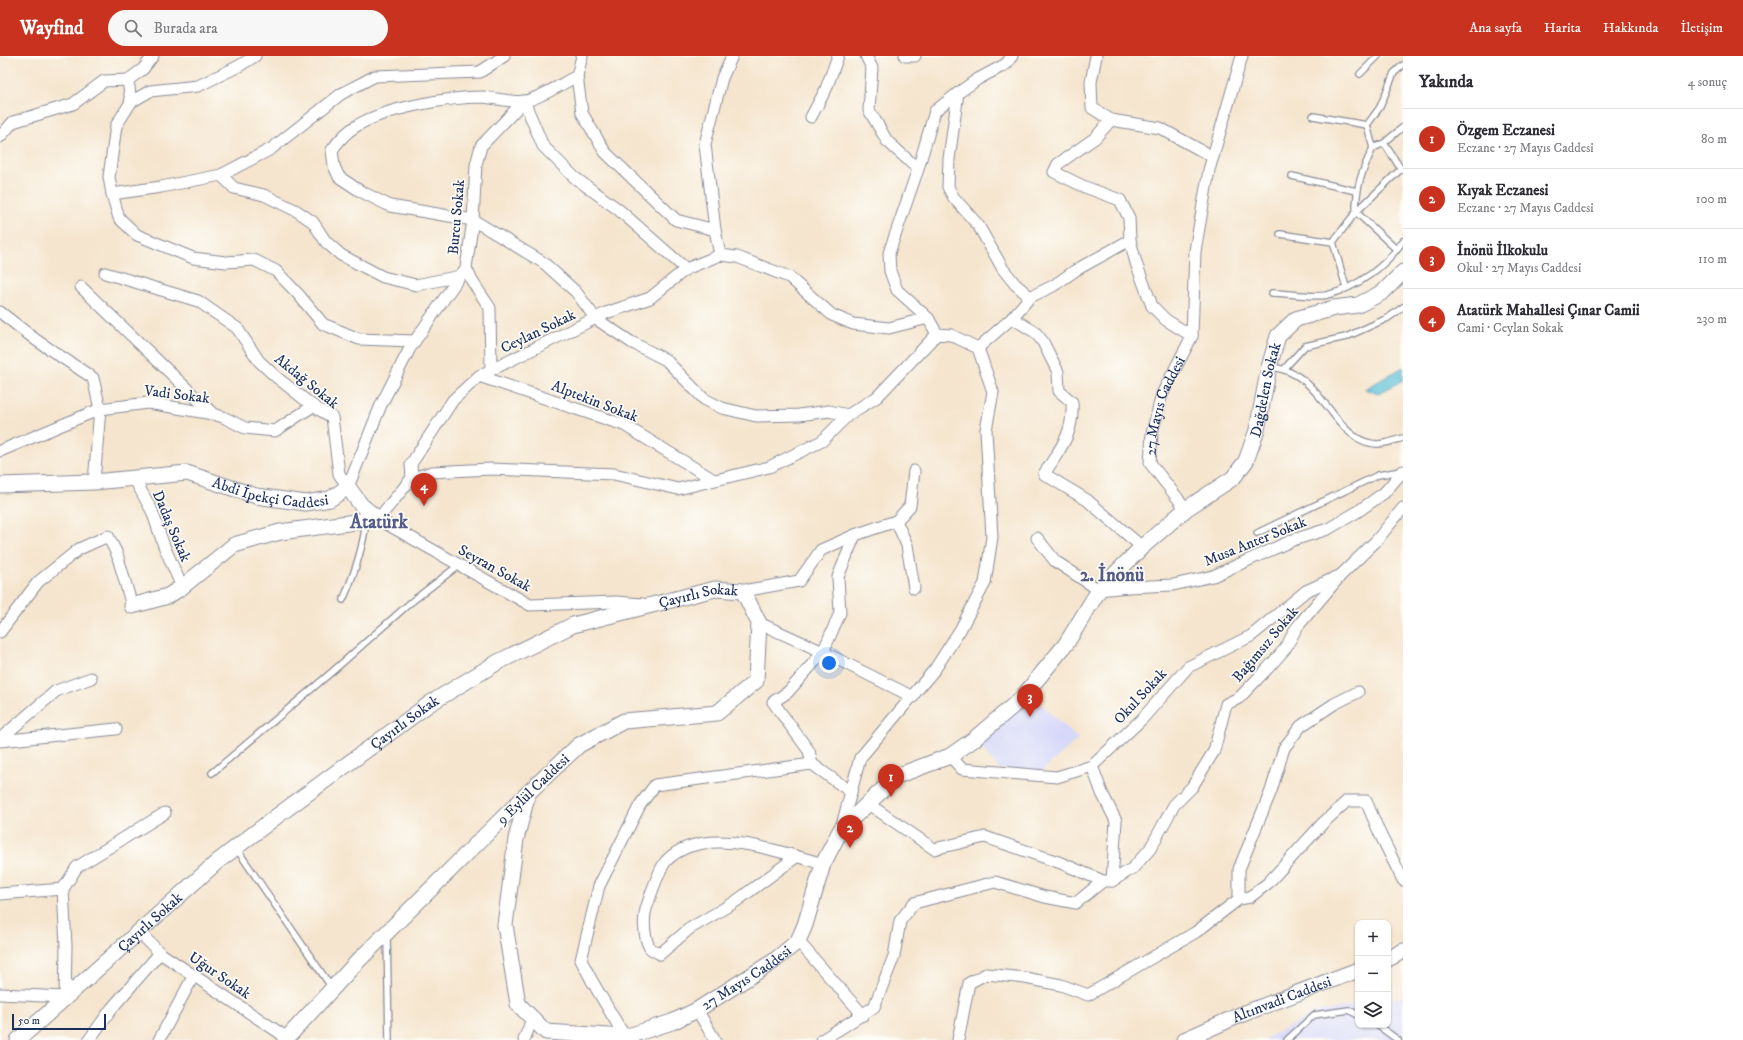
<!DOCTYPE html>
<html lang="tr">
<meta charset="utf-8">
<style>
:root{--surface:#fff;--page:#f7f7f7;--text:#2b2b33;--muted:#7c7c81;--line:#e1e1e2;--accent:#c8321e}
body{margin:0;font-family:"IM FELL DW Pica",serif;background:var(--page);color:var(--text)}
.controls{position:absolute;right:12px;bottom:12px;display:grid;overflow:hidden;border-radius:8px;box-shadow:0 1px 3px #0004}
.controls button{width:36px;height:36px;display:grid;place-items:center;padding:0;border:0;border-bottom:1px solid var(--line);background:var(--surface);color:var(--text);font:20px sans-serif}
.scale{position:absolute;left:12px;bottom:10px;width:94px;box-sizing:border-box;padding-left:4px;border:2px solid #1b2f5e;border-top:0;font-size:11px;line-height:14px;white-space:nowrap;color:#1b2f5e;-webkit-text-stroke:3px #fdfcf7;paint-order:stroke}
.you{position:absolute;left:829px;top:607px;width:14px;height:14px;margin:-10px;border:3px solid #fff;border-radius:50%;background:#1a73e8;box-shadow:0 0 0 6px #1a73e833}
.badge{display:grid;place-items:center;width:26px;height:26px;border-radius:50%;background:var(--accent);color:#fff;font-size:13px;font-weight:700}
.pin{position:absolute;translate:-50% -33px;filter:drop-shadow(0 1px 2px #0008)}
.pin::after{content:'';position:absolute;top:21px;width:14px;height:12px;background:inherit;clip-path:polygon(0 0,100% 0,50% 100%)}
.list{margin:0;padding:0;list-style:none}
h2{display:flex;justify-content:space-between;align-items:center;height:52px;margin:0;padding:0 16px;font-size:17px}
h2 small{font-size:13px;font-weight:400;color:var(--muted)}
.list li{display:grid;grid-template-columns:26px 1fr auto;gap:12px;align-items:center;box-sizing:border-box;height:60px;padding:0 16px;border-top:1px solid var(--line)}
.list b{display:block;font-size:15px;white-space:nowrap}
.list p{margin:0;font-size:13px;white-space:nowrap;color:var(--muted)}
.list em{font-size:13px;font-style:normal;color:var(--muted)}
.icon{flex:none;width:22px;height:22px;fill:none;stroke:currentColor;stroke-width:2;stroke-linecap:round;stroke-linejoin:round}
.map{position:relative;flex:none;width:1403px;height:984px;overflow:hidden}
header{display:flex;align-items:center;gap:24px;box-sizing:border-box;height:56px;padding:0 20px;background:var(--accent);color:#fff}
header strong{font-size:19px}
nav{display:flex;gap:22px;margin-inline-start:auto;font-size:14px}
.search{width:280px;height:36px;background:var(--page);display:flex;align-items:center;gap:10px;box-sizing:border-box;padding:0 14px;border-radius:22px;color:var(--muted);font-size:15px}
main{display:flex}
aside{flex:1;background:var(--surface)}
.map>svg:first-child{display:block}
.built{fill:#d6d8f9}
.water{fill:#56bdd4;stroke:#387699}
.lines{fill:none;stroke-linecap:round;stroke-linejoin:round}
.lane-casing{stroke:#888a96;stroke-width:8}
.street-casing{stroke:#888a96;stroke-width:13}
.secondary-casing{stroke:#888a96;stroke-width:17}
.lane{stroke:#fff;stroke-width:5.5}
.street{stroke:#fff;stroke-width:11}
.secondary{stroke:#fff;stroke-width:15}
.labels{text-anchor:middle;stroke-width:3.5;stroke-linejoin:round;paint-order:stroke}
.street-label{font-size:15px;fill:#1b2f5e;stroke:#fdfcf7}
.district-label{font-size:19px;font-weight:bold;fill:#535b89;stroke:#fdfcf7}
</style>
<header>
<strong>Wayfind</strong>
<div class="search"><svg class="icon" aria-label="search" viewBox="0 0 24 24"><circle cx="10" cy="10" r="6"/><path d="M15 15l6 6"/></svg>Burada ara</div>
<nav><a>Ana sayfa</a><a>Harita</a><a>Hakkında</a><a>İletişim</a></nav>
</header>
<main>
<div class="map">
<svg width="1403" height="984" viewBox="0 0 1403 984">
<rect width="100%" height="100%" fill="#fdfcf7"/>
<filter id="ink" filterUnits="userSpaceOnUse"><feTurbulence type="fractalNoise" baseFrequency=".025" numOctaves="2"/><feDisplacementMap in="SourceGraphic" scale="8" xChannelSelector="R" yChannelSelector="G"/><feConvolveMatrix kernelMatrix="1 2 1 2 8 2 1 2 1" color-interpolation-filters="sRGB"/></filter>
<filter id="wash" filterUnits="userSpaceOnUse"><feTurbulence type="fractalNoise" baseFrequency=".012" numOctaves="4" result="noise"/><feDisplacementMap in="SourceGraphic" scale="16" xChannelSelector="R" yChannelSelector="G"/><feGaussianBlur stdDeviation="0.9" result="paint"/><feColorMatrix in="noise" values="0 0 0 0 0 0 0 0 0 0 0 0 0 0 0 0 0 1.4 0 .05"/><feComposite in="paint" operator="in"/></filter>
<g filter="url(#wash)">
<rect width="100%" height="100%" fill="#f5e5ce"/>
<path class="built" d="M1030,638L1078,683L1041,716L999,713L978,688Z
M1403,941V984H1263L1316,956L1358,949V969H1388V943Z"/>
<path class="water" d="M1403,311V324L1378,338L1365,333Z"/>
</g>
<g filter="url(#ink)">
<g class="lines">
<defs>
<path id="lane" d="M1360,18L1378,0
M1313,60L1367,69L1373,92L1384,87L1403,71
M1367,69L1380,51L1394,17L1403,9
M1373,92C1362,115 1356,130 1356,156L1397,194
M1292,120L1356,135
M1280,178L1333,186L1356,156L1401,113L1384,87
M1333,186L1346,231
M1272,237C1286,237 1314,242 1327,239C1357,232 1386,210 1403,185
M1271,311C1323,316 1331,379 1370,387C1381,390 1392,385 1403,382
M1285,312L1305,290L1346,281L1388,262L1403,251
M1257,477L1378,419L1401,415
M343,544C354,519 363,493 366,465
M212,717L333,615L410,547L459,509
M236,792L332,932
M387,879L389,984
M1377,969L1398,984
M1287,984L1314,959L1349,954L1358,959"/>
<g id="street">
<path d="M255,0L239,10L198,30L150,35L131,46L116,70L109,121L112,138L161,131L221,119L234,132L264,139L297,155L313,166L326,186L341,199L383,221L416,229L460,220"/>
<path d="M582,0L577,20L582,57L605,96L676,164L715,174"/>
<path d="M732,0L722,22L705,88L715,174L720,199L737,201L789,221L832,259L853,268L889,272L928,262"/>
<path d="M866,0L872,12L869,54L887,85L918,113"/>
<path d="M905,0H915"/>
<path d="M1012,0L1006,8L978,23L958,37L949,103L948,131L954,142L978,169L1003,213L1015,228L1030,241"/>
<path d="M1096,0L1091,26L1092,52L1111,64"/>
<path d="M577,20C561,28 543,41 525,45C512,47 496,42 482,41C450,41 386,52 358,69C347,75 339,84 332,94L334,110L339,121L360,135L390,150L473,164L544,207L576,236L596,263L631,286L666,304L704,343L722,352L756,360L799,359L829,355L848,359"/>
<path d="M131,46L128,24L143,13L153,0"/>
<path d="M811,61L826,33L838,0"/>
<path d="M0,81L13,66L73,48L104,25L128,24"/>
<path d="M221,119L271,93L341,38L375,20L480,16L504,0"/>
<path d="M112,138L119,162L137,179L193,202L226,206L254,204L276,215L298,238L323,268L359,283L414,285"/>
<path d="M105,217L198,245L237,272L259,305L275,320L313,350L332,361L339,418L348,431"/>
<path d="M81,231L213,358"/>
<path d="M0,256L36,284L93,322L100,353L148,347L213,358L223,361L245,372L275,375L313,350"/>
<path d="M1012,262L1035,276L1043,286L1058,316L1059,335L1072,346C1074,378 1060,393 1044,418L1087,444L1142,491"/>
<path d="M1192,280L1166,264L1152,250L1136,207L1130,184L1129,162L1120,144L1085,131L1054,116L1058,108L1095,82L1111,64L1160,72L1213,101"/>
<path d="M978,292L1012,262L1030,241L1053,230L1076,214L1130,184"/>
<path d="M491,314L490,252L472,225L466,212L473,164L476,109L481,90L524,45L543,90L574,121L619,154L686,213"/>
<path d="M479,320L624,369L714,424"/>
<path d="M0,395L100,353L94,426"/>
<path d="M134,422L152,455L164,490L182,531"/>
<path d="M412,422L411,408L453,344L479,320L606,257L650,242L686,213L720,199"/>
<path d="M348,431L381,349L410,292L462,217"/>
<path id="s1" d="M1186,453L1150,407L1152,377L1162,338L1192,280L1195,195L1209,114L1242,0"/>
<path d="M896,465L907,489L914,532"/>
<path d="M1037,482L1055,505L1099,534L1128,531L1173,529L1213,520L1293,484L1328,473L1357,456L1384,437L1403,415"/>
<path d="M743,535L799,525L821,494L855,479"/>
<path d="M643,548L616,546L530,549L378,463L412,422L432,416L490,413L614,418L678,433L769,411L822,385L848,359L877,341L937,278"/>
<path d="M759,567L823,596L913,641"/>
<path d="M0,576L38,526L79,493L108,480L117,498L132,550"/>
<path d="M0,683L56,635L91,622"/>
<path d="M0,685L116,673"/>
<path d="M950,700L962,713L1057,721L1092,710L1142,663L1188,611L1251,580L1306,535L1339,520"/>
<path d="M851,736L812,708L809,695L773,646L788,636L823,596L840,557L838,521L855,479L896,465L910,450L914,415"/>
<path d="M867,747L934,793L985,781L1061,807L1103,825"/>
<path d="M841,773L860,702L935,613L960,574L985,527L992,481L986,374L993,336L978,292L951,279L937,278L928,262L897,234L890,215L889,197L918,113L935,55L958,37"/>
<path d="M796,801L735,846L689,873L660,898C657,896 652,894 650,892C644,883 643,863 646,853C650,841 658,815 666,805C703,767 779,796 823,808"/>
<path d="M1112,825L1133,812L1150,793L1174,749L1192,731L1214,695L1226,648L1239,642L1268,612L1285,593L1297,571L1341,519L1376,485L1403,452"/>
<path d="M0,838L63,833"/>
<path d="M1239,843V813L1271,735L1284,692L1301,670L1334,648L1358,636"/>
<path d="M140,877L160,897L286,981V984"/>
<path d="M798,885L863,959"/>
<path d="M0,938L65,941L66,890L63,833L77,811L165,757"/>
<path d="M697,954L715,984"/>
<path d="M625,981L592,925L581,904L599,830L640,749L655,729L812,708"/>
<path d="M89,984L112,952L160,897"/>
<path d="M159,984L194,919"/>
<path d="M524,984L532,963"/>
<path d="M822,984L874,951L894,900L900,865L914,847L995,826L1045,841L1076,847L1103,825H1112L1116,765L1102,737L1092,710"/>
<path d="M958,984L969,927L986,918L1025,922L1061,929L1088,939L1196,876L1239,843L1250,841L1268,827L1323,767L1347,745H1366L1380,778L1403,824"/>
</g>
<g id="secondary">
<path id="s2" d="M0,429L94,426L187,417L256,440L306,447L330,443L348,431L361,449L378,463"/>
<path d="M132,550L168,540L182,531L234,489L280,476L378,463"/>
<path id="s3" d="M528,737L516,783L505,869L518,948L546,976L625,981L672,966L697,954L774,905L798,885L805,869L823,808L841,773L897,720L950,700L973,684L1021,643L1066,588L1099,534L1142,491L1186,453L1233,422L1246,405L1257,374L1269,311L1278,280L1296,263L1334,252L1358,249L1383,236L1403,216"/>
<path d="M1388,903L1403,895"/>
<path id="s4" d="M18,984L217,806L277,760L429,648L498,606L573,569L715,533L743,535L759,567L756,625L717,657L624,665L579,689L529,736L357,906L285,984"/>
<path id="s5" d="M1184,984L1240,959L1358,914"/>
</g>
</defs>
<use href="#lane" class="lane-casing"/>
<use href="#street" class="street-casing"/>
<use href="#secondary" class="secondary-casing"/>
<use href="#lane" class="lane"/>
<use href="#street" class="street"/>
<use href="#secondary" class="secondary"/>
</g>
</g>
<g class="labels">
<g class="street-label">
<text transform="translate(456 161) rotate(-85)" y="5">Burcu Sokak</text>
<text transform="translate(538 275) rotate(-26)" y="5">Ceylan Sokak</text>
<text transform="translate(307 325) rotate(39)" y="5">Akdağ Sokak</text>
<text dy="5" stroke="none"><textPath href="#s3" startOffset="1283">Dağdelen Sokak</textPath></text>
<text transform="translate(177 338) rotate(7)" y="5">Vadi Sokak</text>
<text transform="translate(595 345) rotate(21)" y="5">Alptekin Sokak</text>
<text dy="5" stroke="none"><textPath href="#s1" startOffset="118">27 Mayıs Caddesi</textPath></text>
<text dy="5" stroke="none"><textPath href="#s2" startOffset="274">Abdi İpekçi Caddesi</textPath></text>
<text transform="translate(172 470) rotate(67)" y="5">Dadaş Sokak</text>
<text transform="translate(1255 485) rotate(-22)" y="5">Musa Anter Sokak</text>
<text transform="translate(495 512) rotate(29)" y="5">Seyran Sokak</text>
<text dy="5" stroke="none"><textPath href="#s4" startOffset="825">Çayırlı Sokak</textPath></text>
<text transform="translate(1265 588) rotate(-50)" y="5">Bağımsız Sokak</text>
<text transform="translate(1140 640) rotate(-47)" y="5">Okul Sokak</text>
<text dy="5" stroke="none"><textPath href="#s4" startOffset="501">Çayırlı Sokak</textPath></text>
<text transform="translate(533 733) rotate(-44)" y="5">9 Eylül Caddesi</text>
<text dy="5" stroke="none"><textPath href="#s4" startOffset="177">Çayırlı Sokak</textPath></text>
<text transform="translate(220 919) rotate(34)" y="5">Uğur Sokak</text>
<text dy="5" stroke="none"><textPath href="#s3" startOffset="469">27 Mayıs Caddesi</textPath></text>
<text dy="5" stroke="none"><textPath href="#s5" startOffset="106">Altınvadi Caddesi</textPath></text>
</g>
<g class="district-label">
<text x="379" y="472">Atatürk</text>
<text x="1112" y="525">2. İnönü</text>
</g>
</g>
</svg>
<div class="controls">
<button>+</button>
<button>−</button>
<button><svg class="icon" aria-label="layers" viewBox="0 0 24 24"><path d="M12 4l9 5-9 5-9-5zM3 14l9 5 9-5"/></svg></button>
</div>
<div class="scale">50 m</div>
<div class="you"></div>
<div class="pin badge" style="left:891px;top:741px">1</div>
<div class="pin badge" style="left:850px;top:792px">2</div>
<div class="pin badge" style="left:1030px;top:661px">3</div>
<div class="pin badge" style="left:424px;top:450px">4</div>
</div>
<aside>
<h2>Yakında<small>4 sonuç</small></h2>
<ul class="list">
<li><span class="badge">1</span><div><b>Özgem Eczanesi</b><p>Eczane · 27 Mayıs Caddesi</p></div><em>80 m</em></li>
<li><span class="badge">2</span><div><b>Kıyak Eczanesi</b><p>Eczane · 27 Mayıs Caddesi</p></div><em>100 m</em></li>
<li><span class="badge">3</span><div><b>İnönü İlkokulu</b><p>Okul · 27 Mayıs Caddesi</p></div><em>110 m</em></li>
<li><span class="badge">4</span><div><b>Atatürk Mahallesi Çınar Camii</b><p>Cami · Ceylan Sokak</p></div><em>230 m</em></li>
</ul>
</aside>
</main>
